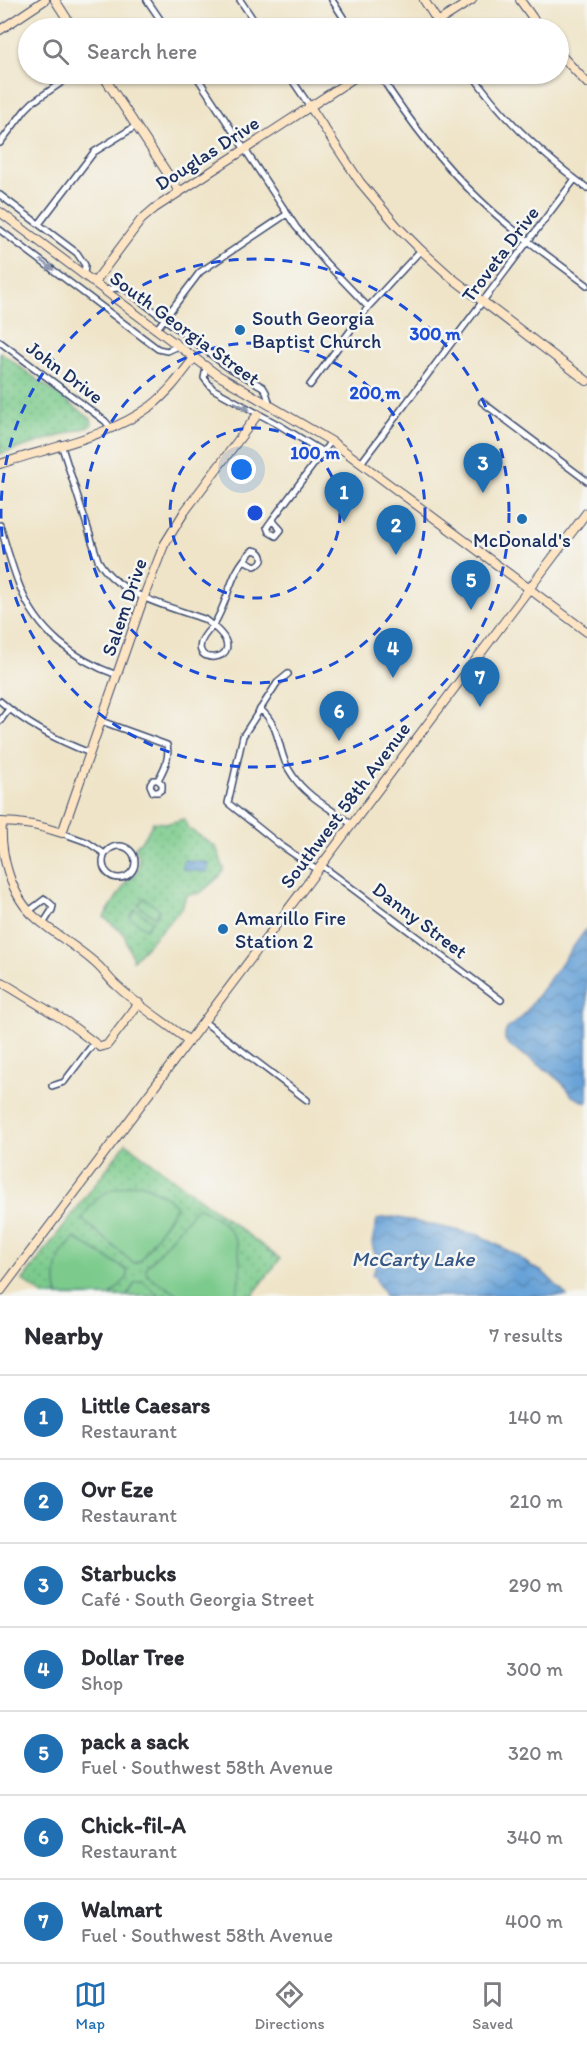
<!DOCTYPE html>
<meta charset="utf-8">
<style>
:root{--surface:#fff;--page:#f7f7f7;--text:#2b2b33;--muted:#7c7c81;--line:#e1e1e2;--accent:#1f6fb2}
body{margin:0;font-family:Itim,sans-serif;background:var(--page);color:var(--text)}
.you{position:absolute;left:242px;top:470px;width:21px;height:21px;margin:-15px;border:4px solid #fff;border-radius:50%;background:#1a73e8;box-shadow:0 0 0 9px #1a73e833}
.badge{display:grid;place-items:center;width:39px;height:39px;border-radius:50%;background:var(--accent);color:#fff;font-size:20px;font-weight:700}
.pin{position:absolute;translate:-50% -50px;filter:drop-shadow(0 2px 3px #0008)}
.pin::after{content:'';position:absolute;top:32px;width:21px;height:18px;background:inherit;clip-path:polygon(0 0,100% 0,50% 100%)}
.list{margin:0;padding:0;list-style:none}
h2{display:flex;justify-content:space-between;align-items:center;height:78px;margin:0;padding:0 24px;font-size:26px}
h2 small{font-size:20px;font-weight:400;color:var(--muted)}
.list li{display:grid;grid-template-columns:39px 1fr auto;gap:18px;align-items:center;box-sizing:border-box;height:84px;padding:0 24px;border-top:2px solid var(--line)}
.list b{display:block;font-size:22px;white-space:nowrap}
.list p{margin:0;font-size:20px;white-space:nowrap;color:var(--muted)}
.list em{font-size:20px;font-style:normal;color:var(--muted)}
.icon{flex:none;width:33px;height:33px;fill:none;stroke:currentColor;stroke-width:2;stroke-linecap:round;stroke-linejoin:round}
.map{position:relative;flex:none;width:587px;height:1296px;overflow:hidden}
.search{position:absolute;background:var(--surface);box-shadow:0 2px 4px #0004;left:18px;right:18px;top:18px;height:66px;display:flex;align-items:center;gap:15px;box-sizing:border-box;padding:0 21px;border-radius:33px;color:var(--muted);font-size:22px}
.sheet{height:666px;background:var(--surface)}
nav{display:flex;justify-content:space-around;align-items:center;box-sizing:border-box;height:84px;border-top:2px solid var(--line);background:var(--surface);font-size:16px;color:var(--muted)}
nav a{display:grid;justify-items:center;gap:3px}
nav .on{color:var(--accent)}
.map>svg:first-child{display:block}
.grass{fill:url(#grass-dots);stroke:#4b7d75;stroke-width:1.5}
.pitch{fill:#7bcb8c;stroke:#4b7d75;stroke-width:1.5}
.water{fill:url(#water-waves);stroke:#40689a;stroke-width:1.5}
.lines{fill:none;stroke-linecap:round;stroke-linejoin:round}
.street-casing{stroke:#3b4a6e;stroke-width:8}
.secondary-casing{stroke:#3b4a6e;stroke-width:10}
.street{stroke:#fff;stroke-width:5}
.secondary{stroke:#fde5c4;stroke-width:8}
.oneway{fill:#8d97ae}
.ring{fill:none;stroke:#1d4ed8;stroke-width:3;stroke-dasharray:10 8}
.poi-dot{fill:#1f6fb2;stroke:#f6f6f2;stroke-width:2}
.labels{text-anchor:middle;stroke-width:5;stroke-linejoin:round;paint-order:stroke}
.street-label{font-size:20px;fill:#1b2f5e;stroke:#f6f6f2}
.poi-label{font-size:20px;fill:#1b2f5e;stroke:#f6f6f2;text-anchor:start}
.water-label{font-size:21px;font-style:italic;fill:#355788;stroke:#f6f6f2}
.centre{fill:#1d4ed8;stroke:#f6f6f2;stroke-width:3}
.ring-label{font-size:18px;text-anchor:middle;font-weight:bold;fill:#1d4ed8;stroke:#f6f6f2;stroke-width:5;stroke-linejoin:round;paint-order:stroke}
</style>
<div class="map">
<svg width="587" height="1296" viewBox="0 0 587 1296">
<defs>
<pattern id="grass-dots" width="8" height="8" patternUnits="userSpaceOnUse" patternTransform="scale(1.5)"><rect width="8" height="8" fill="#7bcb8c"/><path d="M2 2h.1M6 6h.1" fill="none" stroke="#64a576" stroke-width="1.8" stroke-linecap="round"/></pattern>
<pattern id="water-waves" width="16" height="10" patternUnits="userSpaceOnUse" patternTransform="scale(1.5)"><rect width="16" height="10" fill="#66a1d7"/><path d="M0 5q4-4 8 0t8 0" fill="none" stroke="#5384b2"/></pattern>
</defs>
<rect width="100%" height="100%" fill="#f6f6f2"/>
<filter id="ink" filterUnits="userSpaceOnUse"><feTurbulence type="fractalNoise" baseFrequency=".0167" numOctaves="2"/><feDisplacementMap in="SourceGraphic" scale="12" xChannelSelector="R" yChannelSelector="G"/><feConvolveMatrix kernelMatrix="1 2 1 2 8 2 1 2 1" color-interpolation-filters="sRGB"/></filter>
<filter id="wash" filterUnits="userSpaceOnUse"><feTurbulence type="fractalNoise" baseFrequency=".008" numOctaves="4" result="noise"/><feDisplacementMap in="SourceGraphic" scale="24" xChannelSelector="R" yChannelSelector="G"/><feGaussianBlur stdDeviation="1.35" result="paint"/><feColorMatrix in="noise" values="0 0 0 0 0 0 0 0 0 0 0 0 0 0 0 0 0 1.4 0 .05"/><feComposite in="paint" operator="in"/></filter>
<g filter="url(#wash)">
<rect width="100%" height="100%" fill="#efe4c8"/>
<path class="grass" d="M0,352L91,419L92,424L88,427L0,454Z
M184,819L188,828L216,847L224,869L220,876L200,893L186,895L182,908L133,960L124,934L104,917L127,881L134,876L139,867V856L135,847L145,837L153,822L169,823Z
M126,1143L280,1259L252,1296H44L23,1280Z"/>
<path class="pitch" d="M144,898L160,910L155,917L138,905Z
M135,909L152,921L146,929L130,917Z
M141,1183L167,1197L176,1206L140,1261L133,1263L82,1219C97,1192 112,1187 141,1183Z
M197,1207C239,1226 245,1250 237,1293L234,1296H180L147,1275L146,1268Z
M75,1238L127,1270V1278L110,1296H59C53,1285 56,1264 62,1253C65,1248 71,1243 75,1238Z
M143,1281L159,1296H127L135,1283Z"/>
<path class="water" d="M184,860L209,863L207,872L183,869Z
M587,928V1103L572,1096C564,1079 528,1057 511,1047L505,1040V1034L507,1029L522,1017Z
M394,1217L479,1235L518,1256L532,1267L543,1272L567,1296H385L382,1289L377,1283L375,1276L372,1275L375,1268L376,1259L372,1243L377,1220L381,1218Z"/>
</g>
<g filter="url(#ink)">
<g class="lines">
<defs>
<path id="street" d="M147,0L166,28
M240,0L259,28
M332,0L350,28
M195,74L296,227L326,263L368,307
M288,74L309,105
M379,74C408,119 440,162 479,199C512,231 550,257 587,285
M472,74C503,119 543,155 587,188
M0,143L25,110L33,102L74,74
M0,195L77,253L85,265L84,275
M39,224L94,152L136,126
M0,230L158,349L167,351L178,346
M104,290L117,288L125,289L226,366L263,387L266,392L270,405
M156,330L200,272L287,214
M0,342L105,421L111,428
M206,368L204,378L213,389L279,425L323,452
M310,385L368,307L421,250
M482,402L587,481
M61,444L98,560C118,596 168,606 204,619L213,626C230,600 228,573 253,550C264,552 266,562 255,566L244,560
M361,463L575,179
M272,520L281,530L276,536L269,532L267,527L272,520L323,452L331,441
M0,525C6,546 12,567 20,587C37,631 74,660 117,675
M213,626C260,665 168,670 213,626Z
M288,674L277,683L243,736L228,803L279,844L317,870
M0,701C27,725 56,740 90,753
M260,709C283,728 276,753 293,776C307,797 332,809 351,824
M0,721L9,709
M101,721L167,745C170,758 164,769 158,780H153L150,785L153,792H158L162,789V784L158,780
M62,833L87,842L105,854
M103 862a16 16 0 1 1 32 0a16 16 0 1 1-32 0Z
M321,865L501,1000
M29,911L45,899L53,906L52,910L43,924
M203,1021L307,1100
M52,1086L64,1082L94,1043"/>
<path id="secondary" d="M55,0L73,28
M424,0L438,22
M520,0L540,28
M428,28L472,0
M0,30L45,0
M558,52L587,83
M102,74L179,191
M309,105L360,182L397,226L421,250L452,278L587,381
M0,212L216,374L331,441L587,632
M94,283L141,220L155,208L360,74
M0,464C48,448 109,437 151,406C168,393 181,375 194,358
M0,822C22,822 42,826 62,833L146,591L164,545L185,511L258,414
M2,822C0,853 10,896 36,918C54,934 76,946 94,962C103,969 108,978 116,985C138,1006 165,1022 189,1041
M0,981L67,1022L100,1047L107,1045L139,1003
M0,1292L587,512"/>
</defs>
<use href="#street" class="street-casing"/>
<use href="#secondary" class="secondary-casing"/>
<use href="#street" class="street"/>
<use href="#secondary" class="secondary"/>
</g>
<defs><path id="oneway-solid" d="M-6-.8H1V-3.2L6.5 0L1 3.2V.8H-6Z" transform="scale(1.5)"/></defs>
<g class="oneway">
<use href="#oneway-solid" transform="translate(47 265) rotate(37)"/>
<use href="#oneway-solid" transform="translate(242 406) rotate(26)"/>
</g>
</g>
<g class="ring">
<circle cx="255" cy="513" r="85"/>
<circle cx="255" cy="513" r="170"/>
<circle cx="255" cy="513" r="254"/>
</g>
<g class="poi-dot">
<circle cx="240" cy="330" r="6"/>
<circle cx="522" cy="519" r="6"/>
<circle cx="223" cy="929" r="6"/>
</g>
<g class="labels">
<g class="street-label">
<text transform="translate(207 153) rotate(-33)" y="7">Douglas Drive</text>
<text transform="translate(500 254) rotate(-53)" y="7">Troveta Drive</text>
<text transform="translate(185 328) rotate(36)" y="7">South Georgia Street</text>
<text transform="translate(65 372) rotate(37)" y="7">John Drive</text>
<text transform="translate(124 607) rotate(-71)" y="7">Salem Drive</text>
<text transform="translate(345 805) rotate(-53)" y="7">Southwest 58th Avenue</text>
<text transform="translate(420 920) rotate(37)" y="7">Danny Street</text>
</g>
<g class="poi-label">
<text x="252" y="325">South Georgia<tspan x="252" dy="23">Baptist Church</tspan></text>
<text x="522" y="547" text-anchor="middle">McDonald's</text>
<text x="235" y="925">Amarillo Fire<tspan x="235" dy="23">Station 2</tspan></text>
</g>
<g class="water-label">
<text x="413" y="1266">McCarty Lake</text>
</g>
</g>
<circle cx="255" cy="513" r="9" class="centre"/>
<g class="ring-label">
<text x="435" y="340">300 m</text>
<text x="375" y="399">200 m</text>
<text x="315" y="459">100 m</text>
</g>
</svg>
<div class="you"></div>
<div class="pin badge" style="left:344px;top:522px">1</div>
<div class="pin badge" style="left:396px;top:555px">2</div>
<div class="pin badge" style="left:483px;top:493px">3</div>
<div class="pin badge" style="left:393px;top:678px">4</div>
<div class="pin badge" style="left:471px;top:610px">5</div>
<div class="pin badge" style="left:339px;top:741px">6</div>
<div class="pin badge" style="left:480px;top:707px">7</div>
<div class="search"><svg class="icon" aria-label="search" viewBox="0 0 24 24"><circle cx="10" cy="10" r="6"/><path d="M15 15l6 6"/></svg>Search here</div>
</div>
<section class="sheet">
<h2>Nearby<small>7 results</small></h2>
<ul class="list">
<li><span class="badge">1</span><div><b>Little Caesars</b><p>Restaurant</p></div><em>140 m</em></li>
<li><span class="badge">2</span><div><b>Ovr Eze</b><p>Restaurant</p></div><em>210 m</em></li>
<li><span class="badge">3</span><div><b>Starbucks</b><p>Café · South Georgia Street</p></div><em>290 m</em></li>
<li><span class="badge">4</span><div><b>Dollar Tree</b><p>Shop</p></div><em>300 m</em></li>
<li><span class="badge">5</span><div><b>pack a sack</b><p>Fuel · Southwest 58th Avenue</p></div><em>320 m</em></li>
<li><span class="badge">6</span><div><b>Chick-fil-A</b><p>Restaurant</p></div><em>340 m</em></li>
<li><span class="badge">7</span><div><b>Walmart</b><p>Fuel · Southwest 58th Avenue</p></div><em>400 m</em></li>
</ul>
</section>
<nav>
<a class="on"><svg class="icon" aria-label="map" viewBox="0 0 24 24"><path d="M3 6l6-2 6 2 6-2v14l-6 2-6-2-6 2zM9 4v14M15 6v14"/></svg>Map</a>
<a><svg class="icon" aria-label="directions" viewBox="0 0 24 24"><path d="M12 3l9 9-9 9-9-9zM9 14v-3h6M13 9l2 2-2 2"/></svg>Directions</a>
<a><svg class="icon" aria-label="saved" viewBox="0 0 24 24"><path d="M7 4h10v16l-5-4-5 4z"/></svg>Saved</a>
</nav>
